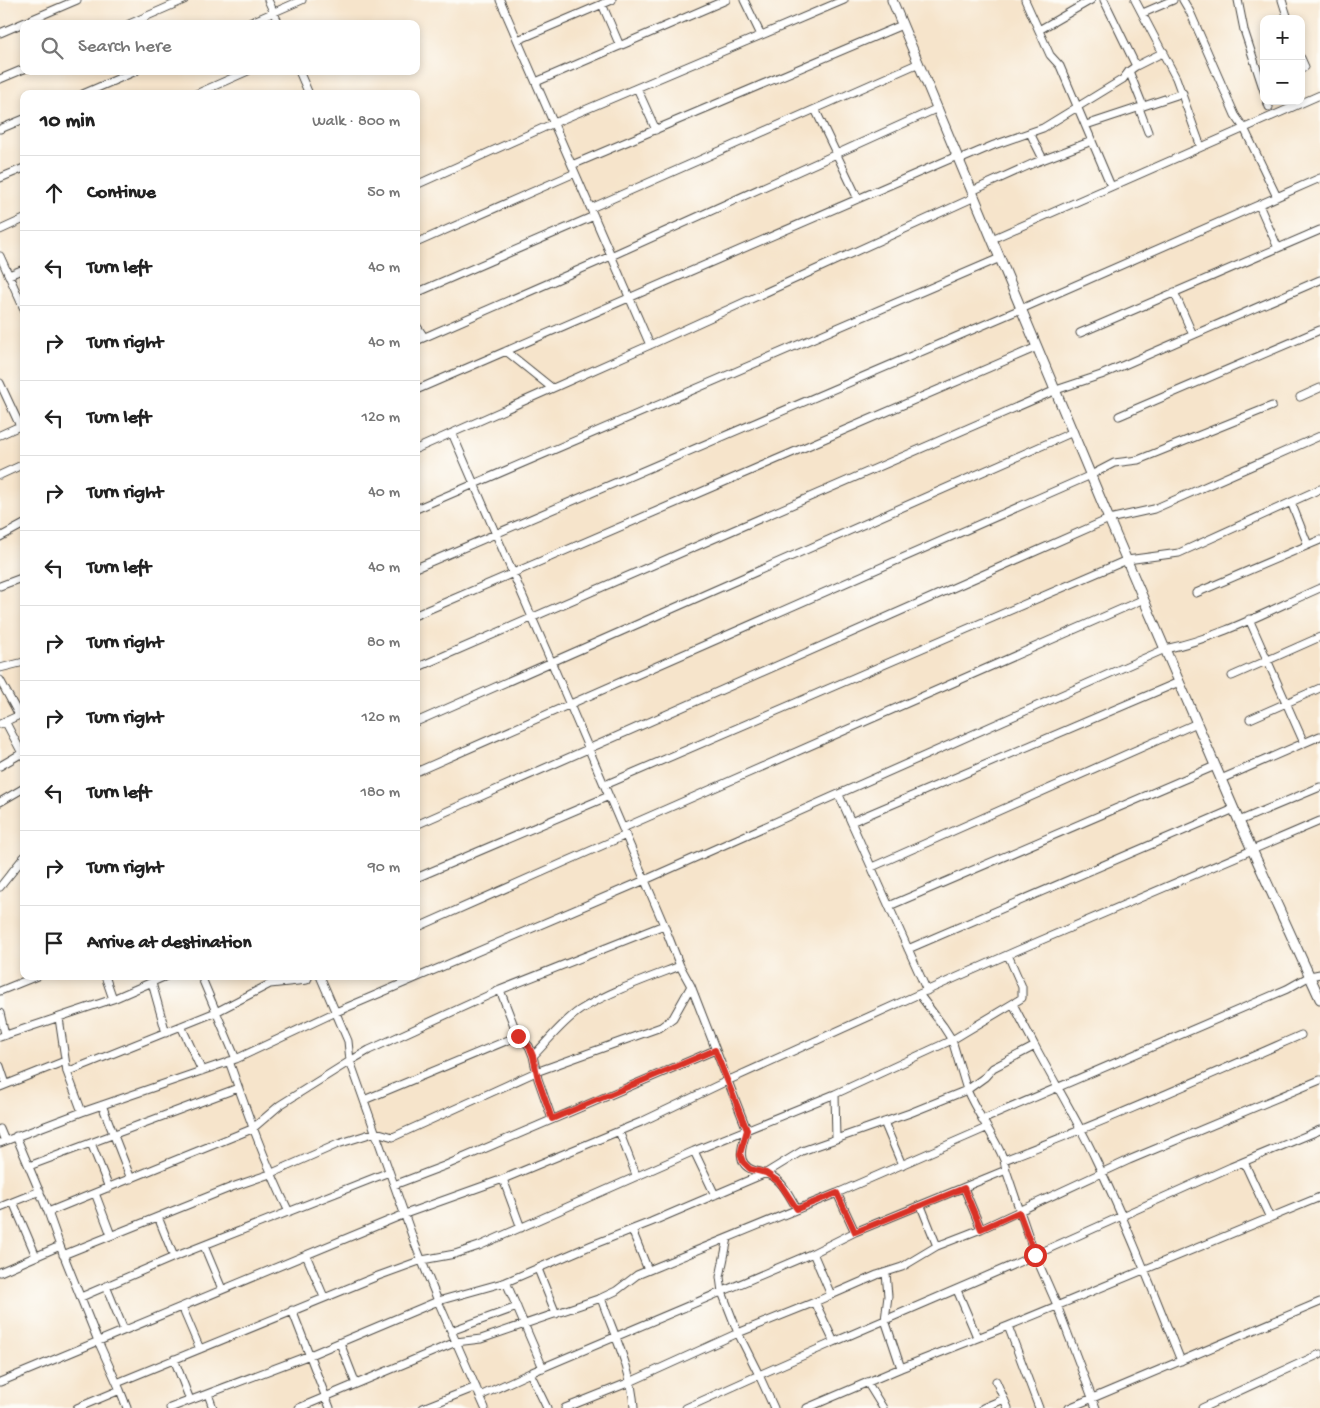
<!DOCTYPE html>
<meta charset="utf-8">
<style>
:root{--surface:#fff;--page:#f6f6f6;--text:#222;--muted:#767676;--line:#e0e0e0}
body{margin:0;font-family:"Gochi Hand",sans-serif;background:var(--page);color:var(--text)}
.controls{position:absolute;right:15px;top:15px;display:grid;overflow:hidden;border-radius:10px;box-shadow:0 2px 8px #0003}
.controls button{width:45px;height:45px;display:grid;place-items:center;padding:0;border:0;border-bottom:1px solid var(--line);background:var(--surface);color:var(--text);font:25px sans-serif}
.stop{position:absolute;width:15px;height:15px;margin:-11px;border:4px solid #d93025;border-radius:50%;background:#fff}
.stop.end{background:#d93025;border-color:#fff;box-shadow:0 1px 5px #0008}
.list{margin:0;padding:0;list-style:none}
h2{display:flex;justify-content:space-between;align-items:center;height:65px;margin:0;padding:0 20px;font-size:21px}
h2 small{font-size:16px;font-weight:400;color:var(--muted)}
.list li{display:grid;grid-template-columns:32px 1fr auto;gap:15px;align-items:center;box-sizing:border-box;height:75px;padding:0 20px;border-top:1px solid var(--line)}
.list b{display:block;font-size:19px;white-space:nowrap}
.list em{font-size:16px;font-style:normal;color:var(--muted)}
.icon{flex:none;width:28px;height:28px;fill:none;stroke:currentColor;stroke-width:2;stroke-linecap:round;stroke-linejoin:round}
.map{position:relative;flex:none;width:1320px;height:1408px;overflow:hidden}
.search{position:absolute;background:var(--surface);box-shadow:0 2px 8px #0003;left:20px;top:20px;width:400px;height:55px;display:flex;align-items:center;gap:12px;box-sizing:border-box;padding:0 18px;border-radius:10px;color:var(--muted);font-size:19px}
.panel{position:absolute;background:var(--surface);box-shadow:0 2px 8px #0003;left:20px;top:90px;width:400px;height:890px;border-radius:10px}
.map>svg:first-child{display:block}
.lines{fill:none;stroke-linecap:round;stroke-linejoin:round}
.minor-casing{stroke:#494743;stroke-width:9}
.tertiary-casing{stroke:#494743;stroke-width:11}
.minor{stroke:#fff;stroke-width:7}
.tertiary{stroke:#fff;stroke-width:9}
.route{stroke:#d93025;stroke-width:6}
</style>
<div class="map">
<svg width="1320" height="1408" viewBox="0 0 1320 1408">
<rect width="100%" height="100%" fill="#fdfcf7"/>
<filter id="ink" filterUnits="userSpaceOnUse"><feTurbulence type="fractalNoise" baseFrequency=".02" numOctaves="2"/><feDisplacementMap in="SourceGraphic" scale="10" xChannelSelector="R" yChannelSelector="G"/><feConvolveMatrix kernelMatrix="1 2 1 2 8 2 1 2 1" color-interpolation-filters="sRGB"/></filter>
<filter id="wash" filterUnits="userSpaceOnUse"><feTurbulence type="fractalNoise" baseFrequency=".0096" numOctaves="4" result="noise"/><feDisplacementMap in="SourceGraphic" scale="20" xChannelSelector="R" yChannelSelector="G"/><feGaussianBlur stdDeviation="1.12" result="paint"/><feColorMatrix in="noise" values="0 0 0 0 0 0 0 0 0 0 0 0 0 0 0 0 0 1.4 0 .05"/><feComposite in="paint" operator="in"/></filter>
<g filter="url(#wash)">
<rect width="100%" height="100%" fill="#f6e4cb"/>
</g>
<g filter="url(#ink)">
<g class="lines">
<defs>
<path id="minor" d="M268,0L279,24
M500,0L650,345
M744,0L761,35
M1025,0L1050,55L1060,66L1111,186
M1104,0L1136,66L1129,71L1143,106
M1135,0L1176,78L1201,147
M1183,0L1190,12L1235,115L1244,128L1277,197
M1238,0L1244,30L1264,91
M1282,0L1288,19
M602,4L620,46
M1143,13L1173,0
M129,24L184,0
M247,24L302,0
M1039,30L1091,0
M0,33L77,0
M518,40L612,0
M1301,58L1305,67
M1136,66L1164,52
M299,71L309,94
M0,79L24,69
M536,82L726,0
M637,88L656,130
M83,94L136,71
M196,94L248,71
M1267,101L1269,107
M1139,108L1148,132
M815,109L858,199
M1086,125L1183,93
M0,129L24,119
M1030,133L1043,159
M959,160L994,145L1043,128L1123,79L1129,71
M572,165L902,25
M0,178L24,168
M416,185L554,123L844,0
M972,191L1034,163L1092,141
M1259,205L1278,248
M591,208L919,63
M0,230L24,219
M992,239L1320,95
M416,243L575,173
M0,256L24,309
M9,275L24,269
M1174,292L1193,335
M416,293L594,216
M416,325L424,337
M1080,333L1320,230
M416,341L611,256L938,108
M506,351L552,388
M0,383L20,426
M416,390L957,156
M1300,397L1320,388
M1119,416L1320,330
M452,433L570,705L664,925L680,966L691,986L747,1130C743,1143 734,1163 753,1170C760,1173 768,1173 775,1178C785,1185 791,1199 797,1209
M0,435L22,425
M416,449L650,345L975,197
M0,475L24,464
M1291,502L1308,545
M416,509L1000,258
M0,537L24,524
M416,568L1021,309L1320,178
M0,586L24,577
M1196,593L1320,540
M416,615L1037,347
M1249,619L1304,743
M0,668L24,662
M416,668L1056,390L1101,375L1320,280
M1232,676L1320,637
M0,680L19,715
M1250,719L1320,688
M5,721L24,757
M416,722L1073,432
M0,724L24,713
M0,766L24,752
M416,772L1091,475L1114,463L1138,460L1272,406
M1221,779L1320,736
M605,785L1127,560L1179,553L1320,489
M839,795L927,991
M0,802L24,788
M1239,821L1320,787
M851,822L1179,682
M416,825L1109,519L1154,509L1320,436
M623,828L1144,599
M872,867L1197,723
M416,878L609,796
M0,887L24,857
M889,906L1215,766
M416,928L626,835
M908,949L1234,809
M105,976L113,999
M201,976L236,1059L336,1012L645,880L1165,649C1219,638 1270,610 1320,588
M320,976L348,1041L350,1061L415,1244L438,1301L485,1408
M152,983L166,1033
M500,990L518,1036L529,1046L533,1056L538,1079L552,1119
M0,991L37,976
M1013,1004L1035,1046
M0,1013L5,1034
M59,1018L67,1072L82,1112
M181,1026L202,1071
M0,1037L113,999L166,976
M533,1056C548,1041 562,1022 580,1010C611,991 646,979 680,966
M229,1061C247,1112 265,1163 289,1212
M0,1066L6,1084
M67,1072L216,1012L270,984L307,980L309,976
M0,1087L65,1061
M364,1100L518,1036
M102,1105L131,1179
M982,1120L1287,989L1310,976L1320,974
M884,1122L902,1165
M0,1129L5,1141
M619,1131L636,1175
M16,1136L48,1212L60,1246L98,1341L120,1390
M836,1139L835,1094L952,1040L1022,998V987L1008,955
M0,1143L82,1112L236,1059
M91,1143L109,1188
M694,1151L715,1195
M1244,1162L1270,1218
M29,1166L238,1088
M1006,1170L1035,1255L1057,1305L1096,1408
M503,1179L521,1228
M394,1185L444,1166L715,1050
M964,1188L981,1229
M95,1193L111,1235
M13,1202L36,1256
M921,1206L937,1246
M0,1207L40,1191
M48,1212L252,1129L280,1105L350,1061L369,1050L500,990L664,925
M158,1217L174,1257
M632,1230L648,1270
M855,1232L1006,1170L1004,1160
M204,1246L222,1289
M63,1255L232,1187L270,1174L338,1144L376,1132L393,1137L536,1072L661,1027L673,1018L691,986
M306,1255L324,1297
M538,1269L556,1314
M0,1272L60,1246
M886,1273L888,1296L885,1320L901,1368
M506,1282L543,1368
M106,1286L124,1330
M957,1290L977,1337
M831,1295L877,1275L902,1267L937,1246L981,1229L1129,1160L1320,1080
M81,1297L174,1257L389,1172
M601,1298C613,1333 632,1369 634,1408
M182,1307L200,1349
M292,1310L330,1408
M1008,1326L1039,1408
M451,1331L517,1307
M834,1342L1008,1267L1231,1167L1320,1130
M340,1343L356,1384
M174,1359L190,1400
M1181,1361C1154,1294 1128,1226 1096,1160C1078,1121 1055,1084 1035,1046L993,1068L985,1077L967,1090C977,1114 994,1135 1004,1160C1104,1122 1203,1078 1301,1035
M530,1373L547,1408
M996,1381L1008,1408
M0,1382L405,1214L503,1179L641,1122L727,1081L919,994
M867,1382L883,1408
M117,1383L378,1276L422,1260L455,1254L479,1246L694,1151L835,1094
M208,1394L213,1408
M480,1396L530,1373L813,1253
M77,1408L120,1390L127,1408
M170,1408L310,1355L438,1301L506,1282L592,1245L651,1222L766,1173L802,1151L910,1113L967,1090L952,1040L943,1026L919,994L1016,951L1320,821
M299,1408L456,1342L481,1339L601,1298L616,1291L637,1275L837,1193L986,1128
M423,1408L476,1387
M565,1408L630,1382L738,1333L815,1302
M686,1408L759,1375L738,1333L722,1292L720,1277L728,1238
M774,1408L759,1375L834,1342L815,1302L831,1295L813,1253L855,1232L837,1193
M807,1408L901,1368L1008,1326L1320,1197
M983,1408L1004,1399
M1069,1408L1320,1302
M1202,1408L1320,1354"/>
<path id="tertiary" d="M892,0L1109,519L1239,821L1320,999"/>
</defs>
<use href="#minor" class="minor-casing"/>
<use href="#tertiary" class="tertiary-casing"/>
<use href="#minor" class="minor"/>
<use href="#tertiary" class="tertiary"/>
</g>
</g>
<g class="lines" filter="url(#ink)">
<path class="route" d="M518,1036L529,1046L533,1056L538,1079L552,1119L715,1050L747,1130L740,1154L743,1162L750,1169L766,1173L779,1182L797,1209L837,1193L855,1232L964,1188L981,1229L1019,1212L1035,1255"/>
</g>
</svg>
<div class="controls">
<button>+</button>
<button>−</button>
</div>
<div class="stop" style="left:1035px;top:1255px"></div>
<div class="stop end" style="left:518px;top:1036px"></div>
<div class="search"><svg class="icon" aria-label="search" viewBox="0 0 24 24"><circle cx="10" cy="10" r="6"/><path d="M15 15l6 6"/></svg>Search here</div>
<section class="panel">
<h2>10 min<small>Walk · 800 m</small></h2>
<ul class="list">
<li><svg class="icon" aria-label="ahead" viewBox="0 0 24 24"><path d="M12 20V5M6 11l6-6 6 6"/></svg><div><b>Continue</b></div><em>50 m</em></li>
<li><svg class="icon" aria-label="left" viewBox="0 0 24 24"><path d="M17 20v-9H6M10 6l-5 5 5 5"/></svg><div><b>Turn left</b></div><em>40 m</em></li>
<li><svg class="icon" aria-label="right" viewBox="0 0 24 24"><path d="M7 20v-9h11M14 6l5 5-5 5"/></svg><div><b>Turn right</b></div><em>40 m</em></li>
<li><svg class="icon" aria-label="left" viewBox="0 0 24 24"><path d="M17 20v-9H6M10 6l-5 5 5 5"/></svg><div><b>Turn left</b></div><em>120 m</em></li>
<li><svg class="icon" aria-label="right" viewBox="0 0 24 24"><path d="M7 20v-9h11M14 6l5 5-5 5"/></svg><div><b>Turn right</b></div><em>40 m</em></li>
<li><svg class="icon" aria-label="left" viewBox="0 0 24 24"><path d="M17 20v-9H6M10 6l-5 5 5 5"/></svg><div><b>Turn left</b></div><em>40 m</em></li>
<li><svg class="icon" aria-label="right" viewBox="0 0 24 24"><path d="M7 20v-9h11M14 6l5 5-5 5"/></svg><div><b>Turn right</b></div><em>80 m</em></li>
<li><svg class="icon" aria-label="right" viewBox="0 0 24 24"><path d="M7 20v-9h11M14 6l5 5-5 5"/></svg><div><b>Turn right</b></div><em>120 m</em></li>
<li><svg class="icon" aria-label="left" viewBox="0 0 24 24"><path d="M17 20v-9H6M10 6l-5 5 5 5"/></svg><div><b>Turn left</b></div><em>180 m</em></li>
<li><svg class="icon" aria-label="right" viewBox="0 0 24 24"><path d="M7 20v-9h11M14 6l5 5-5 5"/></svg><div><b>Turn right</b></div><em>90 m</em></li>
<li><svg class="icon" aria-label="arrive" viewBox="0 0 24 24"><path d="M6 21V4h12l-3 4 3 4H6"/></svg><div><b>Arrive at destination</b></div></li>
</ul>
</section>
</div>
